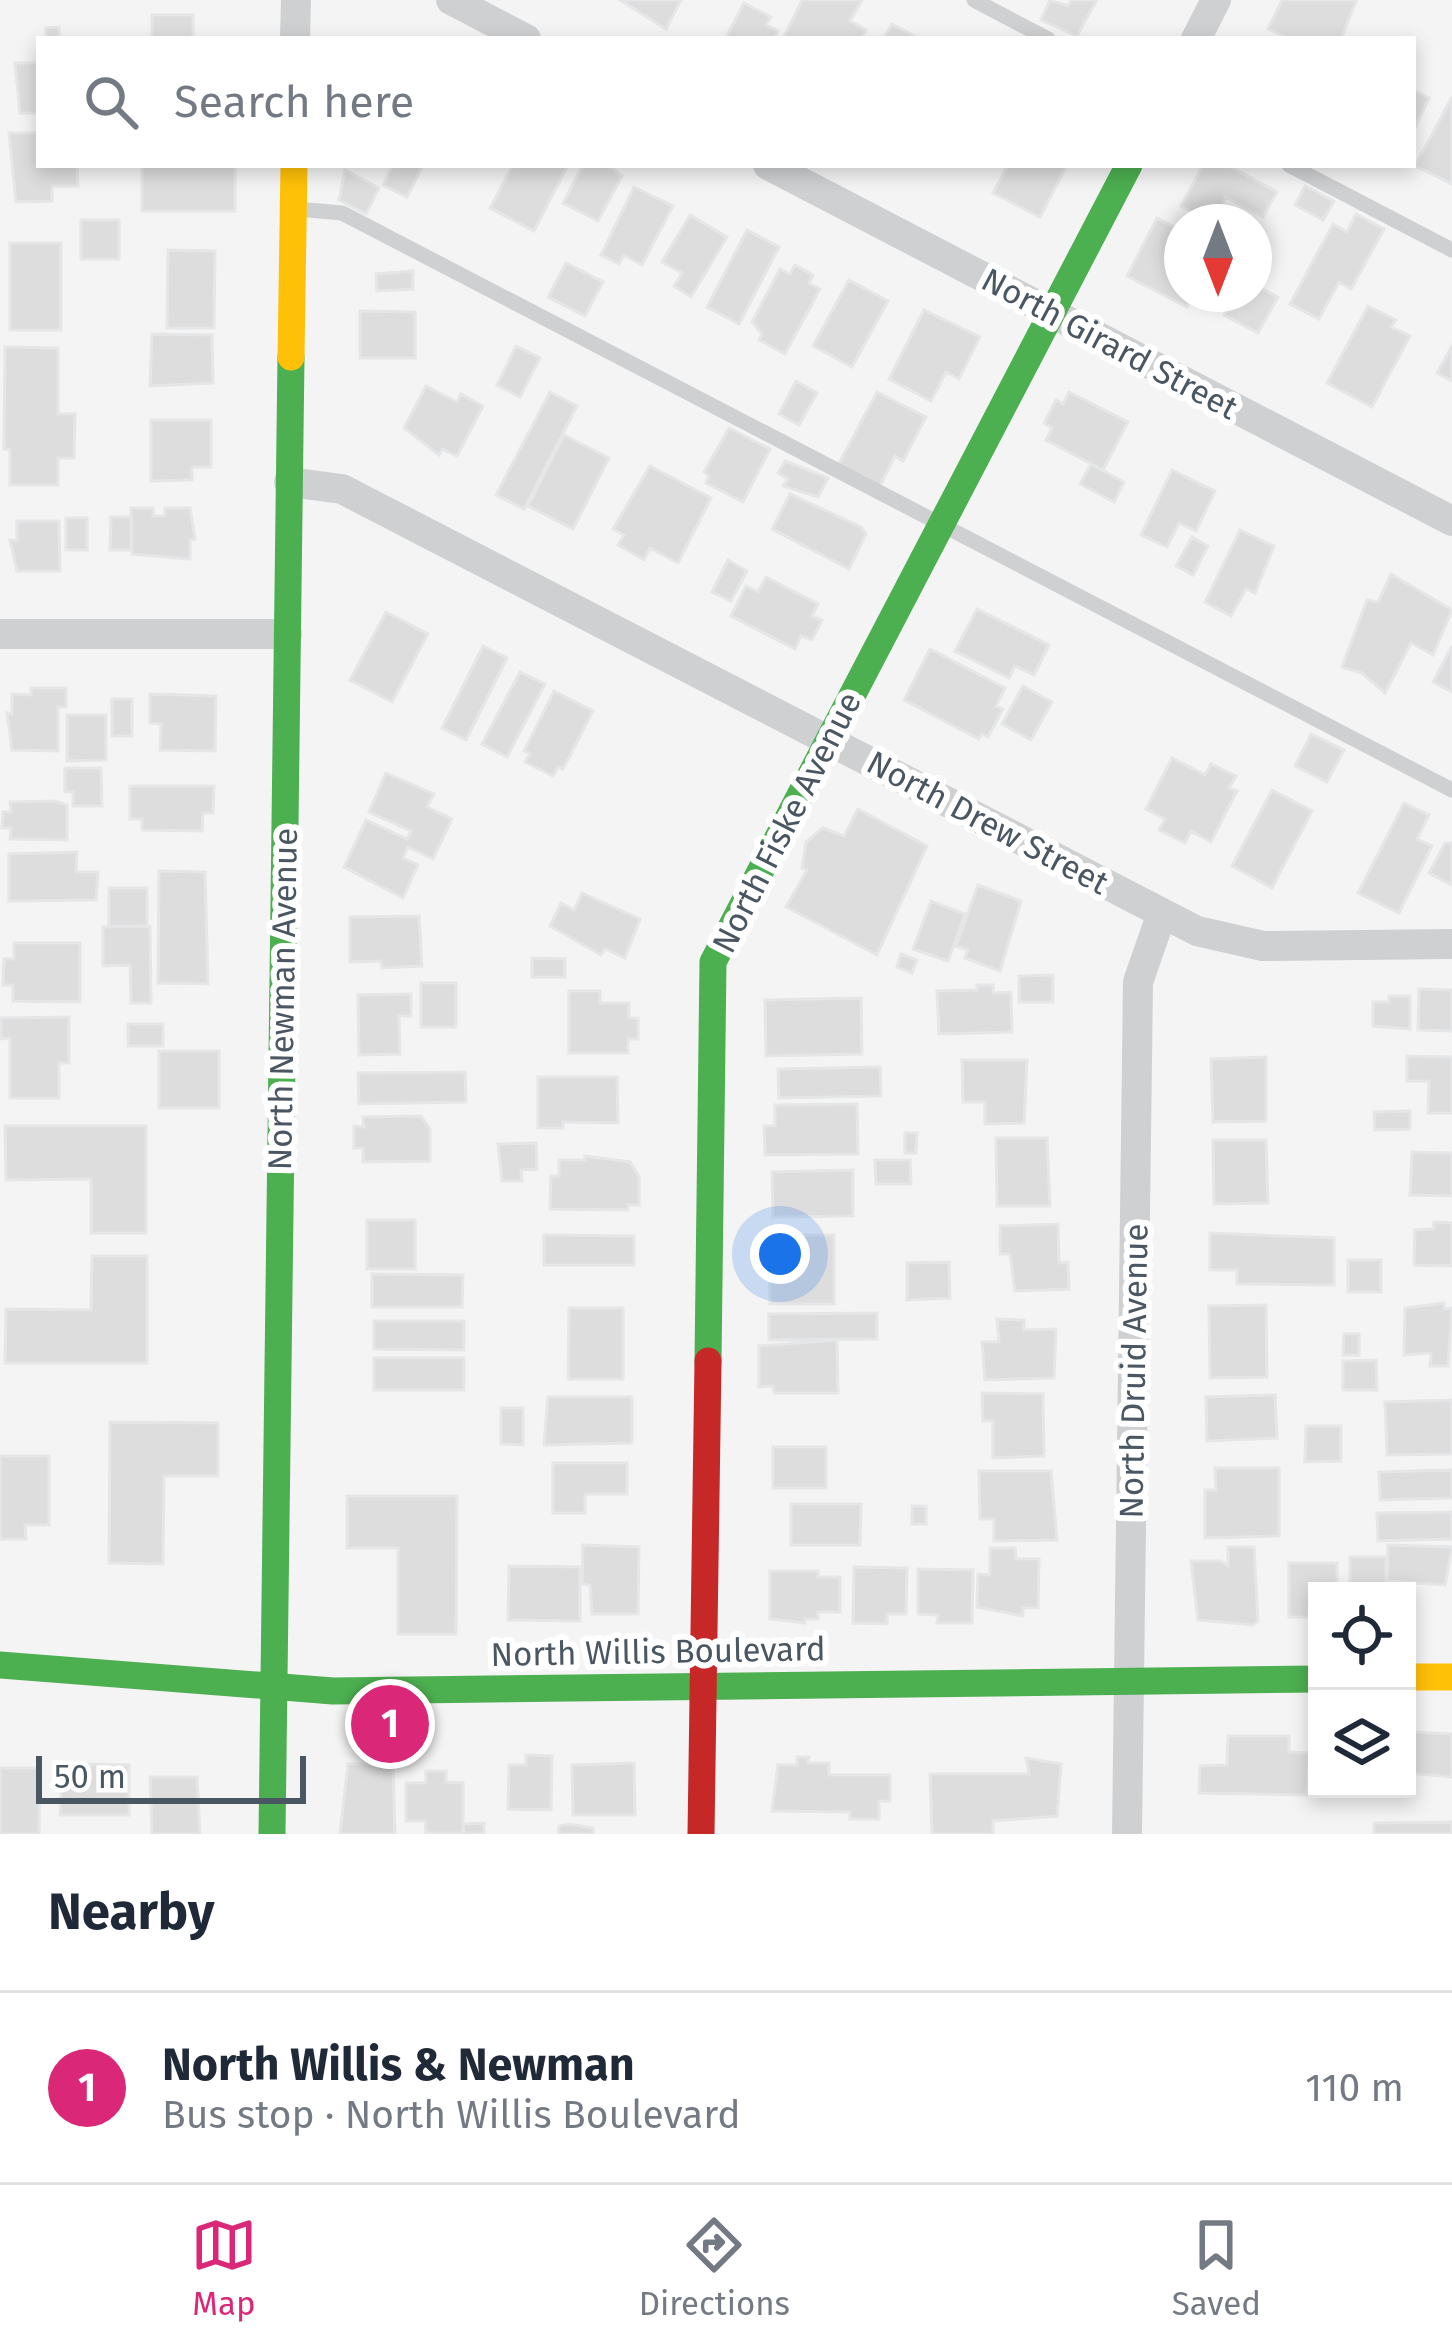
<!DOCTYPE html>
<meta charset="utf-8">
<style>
:root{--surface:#fff;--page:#f6f6f7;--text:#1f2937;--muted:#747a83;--line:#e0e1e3;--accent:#db2777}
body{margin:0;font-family:"Fira Sans",sans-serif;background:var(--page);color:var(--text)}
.controls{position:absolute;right:36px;bottom:36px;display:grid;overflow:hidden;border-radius:0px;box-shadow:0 6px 18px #0003}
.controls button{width:108px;height:108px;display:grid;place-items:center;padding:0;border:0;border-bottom:3px solid var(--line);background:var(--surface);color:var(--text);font:60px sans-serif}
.compass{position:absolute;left:1164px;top:204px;width:108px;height:108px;border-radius:50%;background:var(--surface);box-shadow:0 6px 18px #0003;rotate:180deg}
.scale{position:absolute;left:36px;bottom:30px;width:270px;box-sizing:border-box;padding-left:12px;border:6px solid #4a5661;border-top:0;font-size:33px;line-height:42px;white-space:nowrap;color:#4a5661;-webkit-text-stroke:9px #fff;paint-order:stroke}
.you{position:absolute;left:780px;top:1254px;width:42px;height:42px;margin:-30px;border:9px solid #fff;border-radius:50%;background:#1a73e8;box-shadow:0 0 0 18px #1a73e833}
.badge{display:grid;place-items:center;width:78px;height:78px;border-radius:50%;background:var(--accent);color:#fff;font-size:39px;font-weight:700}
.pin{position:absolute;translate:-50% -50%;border:6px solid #fff;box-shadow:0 3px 12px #0006}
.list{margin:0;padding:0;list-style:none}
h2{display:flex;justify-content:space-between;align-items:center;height:156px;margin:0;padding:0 48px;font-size:51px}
h2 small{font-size:39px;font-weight:400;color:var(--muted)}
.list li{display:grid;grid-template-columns:78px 1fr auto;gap:36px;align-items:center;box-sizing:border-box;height:192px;padding:0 48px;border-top:3px solid var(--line)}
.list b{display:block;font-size:45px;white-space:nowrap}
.list p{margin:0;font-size:39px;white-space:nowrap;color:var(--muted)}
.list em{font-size:39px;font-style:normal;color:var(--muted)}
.icon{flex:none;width:66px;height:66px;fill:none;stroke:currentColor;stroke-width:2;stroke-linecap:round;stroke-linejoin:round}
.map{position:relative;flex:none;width:1452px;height:1834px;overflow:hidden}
.search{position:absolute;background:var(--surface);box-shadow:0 6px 18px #0003;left:36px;right:36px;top:36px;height:132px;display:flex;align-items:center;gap:30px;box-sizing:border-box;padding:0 42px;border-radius:0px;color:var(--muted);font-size:45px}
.sheet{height:348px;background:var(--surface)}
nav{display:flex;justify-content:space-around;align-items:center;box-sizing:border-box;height:168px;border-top:3px solid var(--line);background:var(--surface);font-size:33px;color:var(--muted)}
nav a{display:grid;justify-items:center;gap:6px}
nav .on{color:var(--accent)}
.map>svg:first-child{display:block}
.building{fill:#ddddde;stroke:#e5e6e7;stroke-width:3}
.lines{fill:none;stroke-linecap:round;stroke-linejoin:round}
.lane{stroke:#ced0d2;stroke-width:15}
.street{stroke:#ced0d2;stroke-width:30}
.fast{stroke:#4caf50;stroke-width:27}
.slow{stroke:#ffc107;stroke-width:27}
.jam{stroke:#c62828;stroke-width:27}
.labels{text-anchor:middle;stroke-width:12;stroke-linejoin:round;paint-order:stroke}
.street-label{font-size:33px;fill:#4a5661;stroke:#fff}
</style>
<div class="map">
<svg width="1452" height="1834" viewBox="0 0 1452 1834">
<rect width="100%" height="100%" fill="#f4f4f4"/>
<path class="building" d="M620,0H681L666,29Z
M802,0H862L850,21L866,30L862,39H783Z
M1050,0L1068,6L1071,0H1097L1077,36L1041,20Z
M1282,0H1354L1356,1L1341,39H1290L1268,29Z
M744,3L771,17L766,25L778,31L774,39H725Z
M152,15H193V39H152Z
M892,24L914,36L913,39H883Z
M59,27V39H46V28Z
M15,63H39V121V113H20Z
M1413,90L1429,98L1413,132Z
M1452,97V184L1415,166Z
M9,133H39V165H84L77,167L78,186H52V201L16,202Z
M142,165H235V211H142Z
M393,165H423L407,197L383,185Z
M513,165H568L534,231L490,208Z
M583,165H608L622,176L598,221L563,203Z
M1008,165H1067L1040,217L993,193Z
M1203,165H1227L1277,192L1263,217L1226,197L1213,222L1181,206Z
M345,170L379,188L366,214L339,200Z
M1305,186L1334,201L1323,220L1295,205Z
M634,187L673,206L642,265L624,255L619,264L601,255Z
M1356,214L1384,229L1351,289L1339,282L1319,319L1290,304L1333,224L1347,232Z
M690,215L727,237L691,297L674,286L682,273L662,262Z
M1157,218L1182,231V294H1193L1187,307L1127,276Z
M81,220H119V259H81Z
M747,230L779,247L739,324L707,307Z
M10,243H61V330H10Z
M168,250L215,251L214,328H167Z
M566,263L603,282L585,316L548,297Z
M795,265L813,275L809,283L820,289L785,354L759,340L762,334L752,322L780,269L790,274Z
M413,271V289L377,291L376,274Z
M849,280L888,301L852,367L813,346Z
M1254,284L1278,297L1258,333L1224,315L1235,294H1254Z
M1368,306L1396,320L1391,327L1410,336L1372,407L1327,383Z
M924,310L980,337L959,379L946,372L931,401L889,379Z
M360,311L415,312V358H360Z
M152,334L212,335L213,383L150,386Z
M516,346L540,358L520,397L497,385Z
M1452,346V381L1437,373Z
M5,347L58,348V414H75L74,458H58V485H10V449H4Z
M796,381L817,393L799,425L779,414Z
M426,386L457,402L461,394L483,406L457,456L442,449L439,455L404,428Z
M550,392L577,406L524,509L496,495Z
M877,392L926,417L903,461L895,456L880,486L838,465Z
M1069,392L1128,422L1103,470L1046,440L1052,428L1044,423L1056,400L1063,404Z
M151,420H211V467H192V480L151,481Z
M729,428L770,449L743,502L706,483L709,476L704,472Z
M564,435L609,458L573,529L528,506Z
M785,461L828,478L818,497L783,486L788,479L778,473Z
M1091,464L1124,482L1114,502L1080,484Z
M650,466L711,498L678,563L650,548L644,560L618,545L624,535L613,529Z
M1172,470L1215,491L1196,531L1179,523L1167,547L1141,535Z
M790,494L861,527L866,534L849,569L772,529Z
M131,508H153V516H165V508H190L195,539L190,540V559L132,554Z
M111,517H131V550H110Z
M66,518H87V550H66Z
M17,521H59L60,571H17L10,540L17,541Z
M1240,530L1274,546L1255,593L1246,589L1231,616L1205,602Z
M1192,537L1208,546L1193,575L1176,566Z
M728,560L747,571L731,601L712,592Z
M1391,574L1452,610L1433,655L1411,643L1385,693L1362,673L1342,667L1367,600L1378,602Z
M766,577L818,604L812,616L822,620L812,640L801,636L795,649L731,616L746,586L758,592Z
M977,609L1049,645L1034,675L1015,666L1009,678L955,651Z
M386,612L428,634L392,702L350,680Z
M483,646L507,658L466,740L442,728Z
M1452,646V692L1433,682Z
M930,649L1005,688L996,706L1003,709L988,737L982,734L979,739L904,700Z
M520,672L545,684L507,757L482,744Z
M1023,686L1052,702L1031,740L1002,724Z
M31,688H66V707H58V751L12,750L7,713L12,714V694L31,695Z
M554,691L593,711L563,769L558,767L553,776L525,762L530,754L524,751Z
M150,694L216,696L215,751L160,750L161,724L150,723Z
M112,699H132V736H112Z
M67,715H106V760L67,761Z
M1311,734L1344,750L1327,782L1295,766Z
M1172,758L1205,775L1211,764L1236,776L1229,788L1237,791L1211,842L1191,831L1185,843L1159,830L1165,819L1146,809Z
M65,768H101L102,806H73V792H65Z
M386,773L434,794L427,807L452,819L433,859L408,847L403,858L418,865L403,898L344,867L366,820L407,839L411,831L369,812Z
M130,786H214L213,813H203L202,831L142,830V819H130Z
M1272,790L1312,811L1272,888L1232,866Z
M55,801L67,805V840L10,839L11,828H2L3,812H11L10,802Z
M1404,803L1429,815L1417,839L1432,846L1399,913L1358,893Z
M858,809L927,846L877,955L786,907L807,870L802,868L806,842L823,828L844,836Z
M1445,843H1452V885L1429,873Z
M77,852L76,872H98L96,900L9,901V854Z
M159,871L205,872L208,984L158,983Z
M978,885L1021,901L1000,971L965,958L968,950L956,946Z
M109,888H147V926H109Z
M582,893L640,919L625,958L605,949L601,955L550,926L561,903L574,910Z
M931,901L965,914L948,961L913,949Z
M419,916L422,966L382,968L381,961L350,962V917Z
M150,926L151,1003H131L130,965L103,966V927Z
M14,943H80V1002L13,1001V985H3L4,959H14Z
M901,954L917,960L912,973L897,967Z
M532,958L565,959V977H532Z
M1053,975V1002H1019V976Z
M421,983H456V1027H421Z
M977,985H993V993L1011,992L1012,1032L939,1034L937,991L977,990Z
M1419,989L1452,990V1031L1418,1030Z
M569,991H600V1003H629V1018H638V1039H628V1053H569Z
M411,994V1016H399L400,1054L359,1055L358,995Z
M1389,996H1410V1029L1373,1026V1002H1389Z
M861,998L862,1054L766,1056L765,1000Z
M69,1017V1063H59V1098H10V1038L1,1039V1018Z
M128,1024H163V1046H128Z
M159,1051H219V1108H159Z
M1407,1056L1452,1057V1113H1428L1429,1081H1407Z
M1266,1057V1121L1213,1122L1211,1059Z
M962,1060H1027L1024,1123L985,1124V1102H963Z
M880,1067L881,1096L779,1098L778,1069Z
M465,1072L466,1102L359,1104L358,1073Z
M538,1077H617L618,1123L563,1122V1128H538Z
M857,1104L858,1154L765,1155L764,1126H775V1105Z
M1410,1111V1129L1375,1130L1374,1112Z
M421,1116L430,1129V1161L363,1162V1148H354V1126L364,1127L363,1117Z
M5,1126H146V1233H91V1179L6,1180Z
M905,1133H917L916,1153H905Z
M996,1138H1047L1050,1206H997Z
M1213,1140H1266L1268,1203L1214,1204Z
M536,1143L537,1169L521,1170L522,1181H502L498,1144Z
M1412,1152L1452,1153V1196L1410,1195Z
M585,1156L630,1162L639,1177V1205H628V1210L550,1209L551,1176H559V1160H585Z
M875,1160H910L911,1184H876Z
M853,1170V1216L773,1217L772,1172Z
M367,1220H415V1269H367Z
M1434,1222L1452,1223V1266L1414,1265L1415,1230L1433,1229Z
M1058,1224L1059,1263L1068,1262L1069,1289L1015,1291L1010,1254H1000V1226Z
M1210,1233L1334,1238V1285L1237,1284V1270H1210Z
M544,1235L634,1236V1265H544Z
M782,1235H834V1304H770L769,1253H782Z
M92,1256H147V1363H5L6,1309L91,1310Z
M1348,1260H1381V1292H1348Z
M949,1262L950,1298L907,1300V1263Z
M372,1274L463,1275L462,1307H372Z
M1444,1303V1309L1452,1308L1448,1366H1430L1431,1353L1404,1355L1405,1308Z
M1266,1305L1267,1377L1210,1378L1209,1306Z
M569,1308H623V1379H568Z
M877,1313V1339L769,1340V1314Z
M997,1319L1024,1320V1330L1056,1329L1054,1378L985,1380L982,1342H999Z
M374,1321H464V1350L374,1349Z
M1344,1334H1359V1355H1343Z
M837,1340L838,1393H774L773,1386L759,1387V1346Z
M374,1358H464V1390H374Z
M1376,1360L1377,1390H1343V1361Z
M982,1393L1043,1394L1044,1456L993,1458V1421H983Z
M1275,1395L1277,1438L1207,1441L1206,1397Z
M548,1397H632V1443L544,1445Z
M1452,1400V1454L1387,1455L1385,1402Z
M501,1408H523V1445L501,1444Z
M110,1422L218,1423V1476H164L163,1564L109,1563Z
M1306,1426H1341V1461L1305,1462Z
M773,1447H826V1488H773Z
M0,1456H49V1525H25L26,1539H0Z
M553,1463H627V1494H585V1513H553Z
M1215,1468H1279V1536L1205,1538V1490H1216Z
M1452,1470V1498L1380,1500L1379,1472Z
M979,1471H1051L1057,1540L994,1541V1519H980Z
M347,1496H457L456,1634H398V1548H347Z
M791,1504H861L860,1545H791Z
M912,1506H926V1524H912Z
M1452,1512V1539L1378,1541L1377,1513Z
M583,1545L639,1547L638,1614H592L590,1585L582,1584Z
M1388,1545L1452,1547L1445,1585L1387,1581Z
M1228,1547H1254L1258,1621L1253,1625L1198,1620L1191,1561H1221L1228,1566Z
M990,1548H1015L1016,1559H1039L1038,1608H1023V1616L977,1607L978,1574L990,1575Z
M1350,1557H1386V1591H1350Z
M1289,1563H1337V1591H1317V1617H1289Z
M509,1566L580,1567V1621L508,1620Z
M854,1567L907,1568L906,1614H887V1624L853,1623Z
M918,1569L973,1570L972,1623H937L938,1615L918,1614Z
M770,1571H818V1577H840V1612H818V1619H805V1623L770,1619Z
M1407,1732L1452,1734V1777L1407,1773Z
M1228,1736H1289V1752L1310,1753L1307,1795L1199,1793L1200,1766L1227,1765Z
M526,1755L552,1756L551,1810L508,1809L509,1765H526Z
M797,1757H809L808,1763H829V1775H890V1801H879V1819H850V1812L772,1811L778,1765H797Z
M1026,1758L1061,1764L1057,1816L993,1821V1834H932L930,1774H1029Z
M634,1763L635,1815H573L572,1765Z
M90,1764L129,1765V1815H60L62,1769H90Z
M348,1764H393L395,1834H340Z
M0,1768H40L39,1834H0Z
M426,1771H446V1782L463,1783V1833H426L425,1821H406V1783H426Z
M150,1777H197L200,1834H152Z
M1452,1822V1834H1374V1823Z
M484,1823V1834H464L463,1824Z
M569,1824L593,1828V1834H559V1826Z"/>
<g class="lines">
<path class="lane" d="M974,0L1048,39
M1289,165L1452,250
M296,209L342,213L1452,790"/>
<path class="street" d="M451,0L526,39
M295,39L296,0
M1196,39L1216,0
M768,165L1452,521
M289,482L342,489L1197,931L1263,946L1452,944
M0,634H287
M1127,1834L1138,982L1162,913"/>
<path class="fast" d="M708,1361L713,962L1129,165
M0,1665L333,1691L1317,1679
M272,1834L291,357"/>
<path class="slow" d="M291,357L294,165
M1407,1677H1452"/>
<path class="jam" d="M701,1834L708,1361"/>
</g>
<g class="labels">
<g class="street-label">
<text transform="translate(1110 343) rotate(28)" y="12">North Girard Street</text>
<text transform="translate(786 822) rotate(-63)" y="12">North Fiske Avenue</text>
<text transform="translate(988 822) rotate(28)" y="12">North Drew Street</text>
<text transform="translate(282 999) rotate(-89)" y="12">North Newman Avenue</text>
<text transform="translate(1133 1371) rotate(-89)" y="12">North Druid Avenue</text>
<text transform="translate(658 1651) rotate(-1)" y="12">North Willis Boulevard</text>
</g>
</g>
</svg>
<div class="controls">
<button><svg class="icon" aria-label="locate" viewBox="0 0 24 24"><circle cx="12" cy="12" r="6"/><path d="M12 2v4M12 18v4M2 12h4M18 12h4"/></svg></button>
<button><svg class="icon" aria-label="layers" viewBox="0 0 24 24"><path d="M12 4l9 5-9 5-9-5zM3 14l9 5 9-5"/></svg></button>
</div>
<svg class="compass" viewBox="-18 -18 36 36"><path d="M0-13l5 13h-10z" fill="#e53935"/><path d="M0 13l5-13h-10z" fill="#747a83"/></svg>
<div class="scale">50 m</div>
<div class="you"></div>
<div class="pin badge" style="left:390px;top:1724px">1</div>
<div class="search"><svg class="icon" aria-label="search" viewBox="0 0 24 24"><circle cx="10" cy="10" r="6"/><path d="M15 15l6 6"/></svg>Search here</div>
</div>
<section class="sheet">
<h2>Nearby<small></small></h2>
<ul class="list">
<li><span class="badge">1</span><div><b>North Willis &amp; Newman</b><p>Bus stop · North Willis Boulevard</p></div><em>110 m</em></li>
</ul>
</section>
<nav>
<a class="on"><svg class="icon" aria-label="map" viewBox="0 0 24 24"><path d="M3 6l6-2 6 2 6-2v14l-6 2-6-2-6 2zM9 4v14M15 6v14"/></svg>Map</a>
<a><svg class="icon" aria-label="directions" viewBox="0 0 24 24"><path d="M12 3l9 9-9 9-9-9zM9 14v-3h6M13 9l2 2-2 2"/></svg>Directions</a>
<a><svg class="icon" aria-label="saved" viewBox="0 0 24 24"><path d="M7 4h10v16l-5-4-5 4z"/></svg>Saved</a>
</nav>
